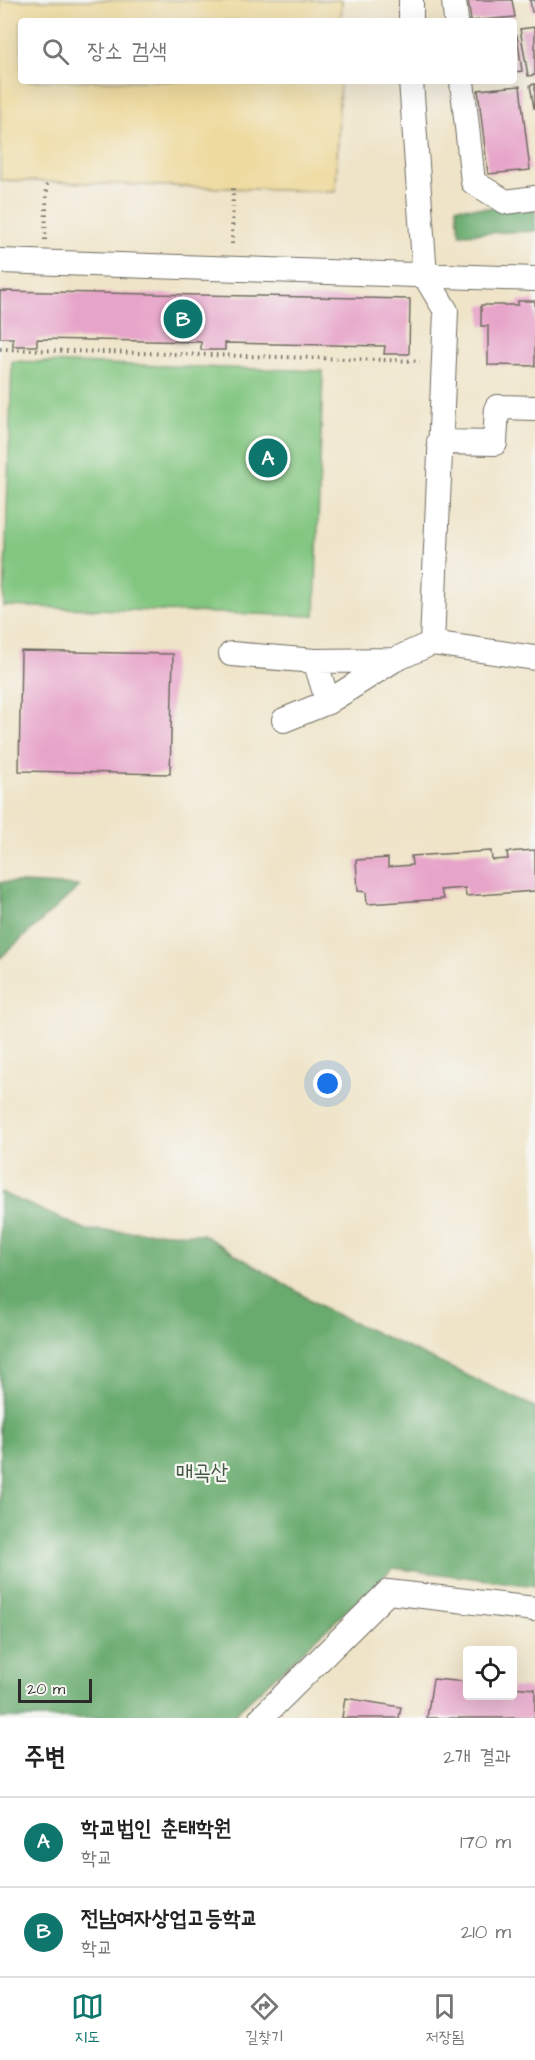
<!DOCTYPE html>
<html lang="ko">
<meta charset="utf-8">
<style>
:root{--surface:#fff;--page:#f2f2f2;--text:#222;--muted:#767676;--line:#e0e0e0;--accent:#0f766e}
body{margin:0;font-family:"Architects Daughter","Poor Story",sans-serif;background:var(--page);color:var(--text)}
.controls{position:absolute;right:18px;bottom:18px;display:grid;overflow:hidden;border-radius:6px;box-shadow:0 6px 24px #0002}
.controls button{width:54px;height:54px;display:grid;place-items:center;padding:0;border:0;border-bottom:2px solid var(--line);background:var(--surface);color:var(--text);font:30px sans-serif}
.scale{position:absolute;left:18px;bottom:15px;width:74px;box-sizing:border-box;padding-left:6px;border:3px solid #2b2b2b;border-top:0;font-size:16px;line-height:21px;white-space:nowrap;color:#2b2b2b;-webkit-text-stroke:4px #f6f6f2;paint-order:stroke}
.you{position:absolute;left:328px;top:1084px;width:21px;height:21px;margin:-15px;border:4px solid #fff;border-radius:50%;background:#1a73e8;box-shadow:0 0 0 9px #1a73e833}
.badge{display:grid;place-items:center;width:39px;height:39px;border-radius:50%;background:var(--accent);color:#fff;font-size:20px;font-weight:700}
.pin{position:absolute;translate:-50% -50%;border:3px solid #fff;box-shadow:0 2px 6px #0006}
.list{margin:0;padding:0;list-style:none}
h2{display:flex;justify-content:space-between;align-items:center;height:78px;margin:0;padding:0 24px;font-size:26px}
h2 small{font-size:20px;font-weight:400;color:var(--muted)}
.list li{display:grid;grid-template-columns:39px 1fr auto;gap:18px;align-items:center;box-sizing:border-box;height:90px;padding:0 24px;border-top:2px solid var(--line)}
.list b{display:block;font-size:22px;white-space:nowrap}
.list p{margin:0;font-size:20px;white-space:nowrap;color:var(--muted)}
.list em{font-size:20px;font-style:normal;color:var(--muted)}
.icon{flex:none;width:33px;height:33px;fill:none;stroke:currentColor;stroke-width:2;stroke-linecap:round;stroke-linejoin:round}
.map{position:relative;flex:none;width:535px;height:1718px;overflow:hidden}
.search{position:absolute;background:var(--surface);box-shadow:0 6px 24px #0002;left:18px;right:18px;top:18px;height:66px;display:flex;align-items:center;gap:15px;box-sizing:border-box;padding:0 21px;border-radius:6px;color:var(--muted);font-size:22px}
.sheet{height:258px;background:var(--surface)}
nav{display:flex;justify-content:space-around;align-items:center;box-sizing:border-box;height:84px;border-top:2px solid var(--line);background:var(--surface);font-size:16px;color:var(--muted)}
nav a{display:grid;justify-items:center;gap:3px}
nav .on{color:var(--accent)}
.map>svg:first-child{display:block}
.green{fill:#82c680;stroke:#567856;stroke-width:1.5}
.forest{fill:#69ab6e;stroke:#4a6b4c;stroke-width:1.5}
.sand{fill:#eeda9e;stroke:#8c8264;stroke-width:1.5}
.building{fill:#e7a4c9}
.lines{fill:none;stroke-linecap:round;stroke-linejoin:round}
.minor-casing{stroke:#706c62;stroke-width:26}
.path{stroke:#706c62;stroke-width:4;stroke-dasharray:1.5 4.5;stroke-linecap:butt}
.minor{stroke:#fff;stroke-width:24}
.labels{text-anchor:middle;stroke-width:4.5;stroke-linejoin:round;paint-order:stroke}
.park-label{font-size:22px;fill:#455a44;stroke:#f6f6f2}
</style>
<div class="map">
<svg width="535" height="1718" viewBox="0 0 535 1718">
<rect width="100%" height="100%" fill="#f6f6f2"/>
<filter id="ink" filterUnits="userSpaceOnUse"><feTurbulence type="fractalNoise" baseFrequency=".0167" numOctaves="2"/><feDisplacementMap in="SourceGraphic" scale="12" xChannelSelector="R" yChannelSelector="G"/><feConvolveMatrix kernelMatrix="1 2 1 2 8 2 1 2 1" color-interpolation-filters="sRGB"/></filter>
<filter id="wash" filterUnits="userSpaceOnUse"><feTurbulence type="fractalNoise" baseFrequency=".008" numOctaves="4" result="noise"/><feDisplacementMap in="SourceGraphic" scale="24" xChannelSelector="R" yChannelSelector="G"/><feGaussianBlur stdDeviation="1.35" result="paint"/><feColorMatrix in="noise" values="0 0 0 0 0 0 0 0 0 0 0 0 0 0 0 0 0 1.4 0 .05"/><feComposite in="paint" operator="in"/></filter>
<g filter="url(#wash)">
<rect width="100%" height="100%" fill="#efe4c8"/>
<path class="green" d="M12,361L323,371L315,616L4,606Z"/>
<path class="forest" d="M456,207L535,210V231L460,234Z
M3,882L80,886L0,958V883Z
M0,1192L87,1230L202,1234L329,1311L535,1407V1586L393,1568L230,1718H0Z"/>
<path class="sand" d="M0,0H342L341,21H21V81H340L336,192L0,180Z"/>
<g id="blocks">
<path class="building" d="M468,0H512L515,17L471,21Z
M530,0H535V12H532Z
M535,27V75L528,76L520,29Z
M517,35L522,71L514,72V36Z
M535,84V108H534L530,85Z
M520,86L530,170L488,174L478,90Z
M0,291L410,299L409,354H384L385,346L225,343V350H201V342L37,339V346H13V338H0Z
M518,301H535V366L488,365V326H481V305H518Z
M21,651L173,654L170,774L19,771Z
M535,850V891L466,896L465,888L440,890L444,899L367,904L366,892L358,891L356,860L388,858V867L412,865L411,856L491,851L492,860L508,859L507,852Z
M433,1679L468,1682V1696H512V1687L535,1689V1718H427Z
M345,1698L401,1707L399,1718H342Z"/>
</g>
</g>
<g filter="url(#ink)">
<use href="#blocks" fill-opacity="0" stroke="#706c62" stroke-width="1.5"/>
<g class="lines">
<defs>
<path id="minor" d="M411,0V21
M454,0L456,21
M411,81L425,276L446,311L432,643L535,658
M462,81L473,182L506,202L535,198
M0,261L535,279
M439,442L495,443L497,407L535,408
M231,654L315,661L393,660
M315,661L328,702
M284,720L328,702L394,660L432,643
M261,1718L388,1592L535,1609"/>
</defs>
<use href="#minor" class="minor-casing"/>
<path class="path" d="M45,240L47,181
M232,244L233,188
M0,349L420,361"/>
<use href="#minor" class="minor"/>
</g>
</g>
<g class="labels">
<g class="park-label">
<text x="202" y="1479">매곡산</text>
</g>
</g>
</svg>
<div class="controls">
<button><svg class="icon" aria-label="locate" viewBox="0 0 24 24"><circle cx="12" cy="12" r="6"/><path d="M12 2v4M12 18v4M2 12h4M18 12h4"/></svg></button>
</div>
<div class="scale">20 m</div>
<div class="you"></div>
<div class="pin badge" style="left:268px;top:458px">A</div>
<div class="pin badge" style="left:183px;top:319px">B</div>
<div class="search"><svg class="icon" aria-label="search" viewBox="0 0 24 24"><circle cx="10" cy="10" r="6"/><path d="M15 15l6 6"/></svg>장소 검색</div>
</div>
<section class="sheet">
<h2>주변<small>2개 결과</small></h2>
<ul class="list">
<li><span class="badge">A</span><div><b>학교법인 춘태학원</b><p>학교</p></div><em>170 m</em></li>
<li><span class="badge">B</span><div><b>전남여자상업고등학교</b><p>학교</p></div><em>210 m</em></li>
</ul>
</section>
<nav>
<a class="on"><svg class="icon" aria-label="map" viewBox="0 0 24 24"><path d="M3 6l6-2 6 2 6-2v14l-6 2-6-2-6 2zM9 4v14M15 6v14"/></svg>지도</a>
<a><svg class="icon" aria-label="directions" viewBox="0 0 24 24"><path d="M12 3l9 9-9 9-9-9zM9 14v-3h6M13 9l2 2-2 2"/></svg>길찾기</a>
<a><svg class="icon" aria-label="saved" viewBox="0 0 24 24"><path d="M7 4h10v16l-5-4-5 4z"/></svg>저장됨</a>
</nav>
